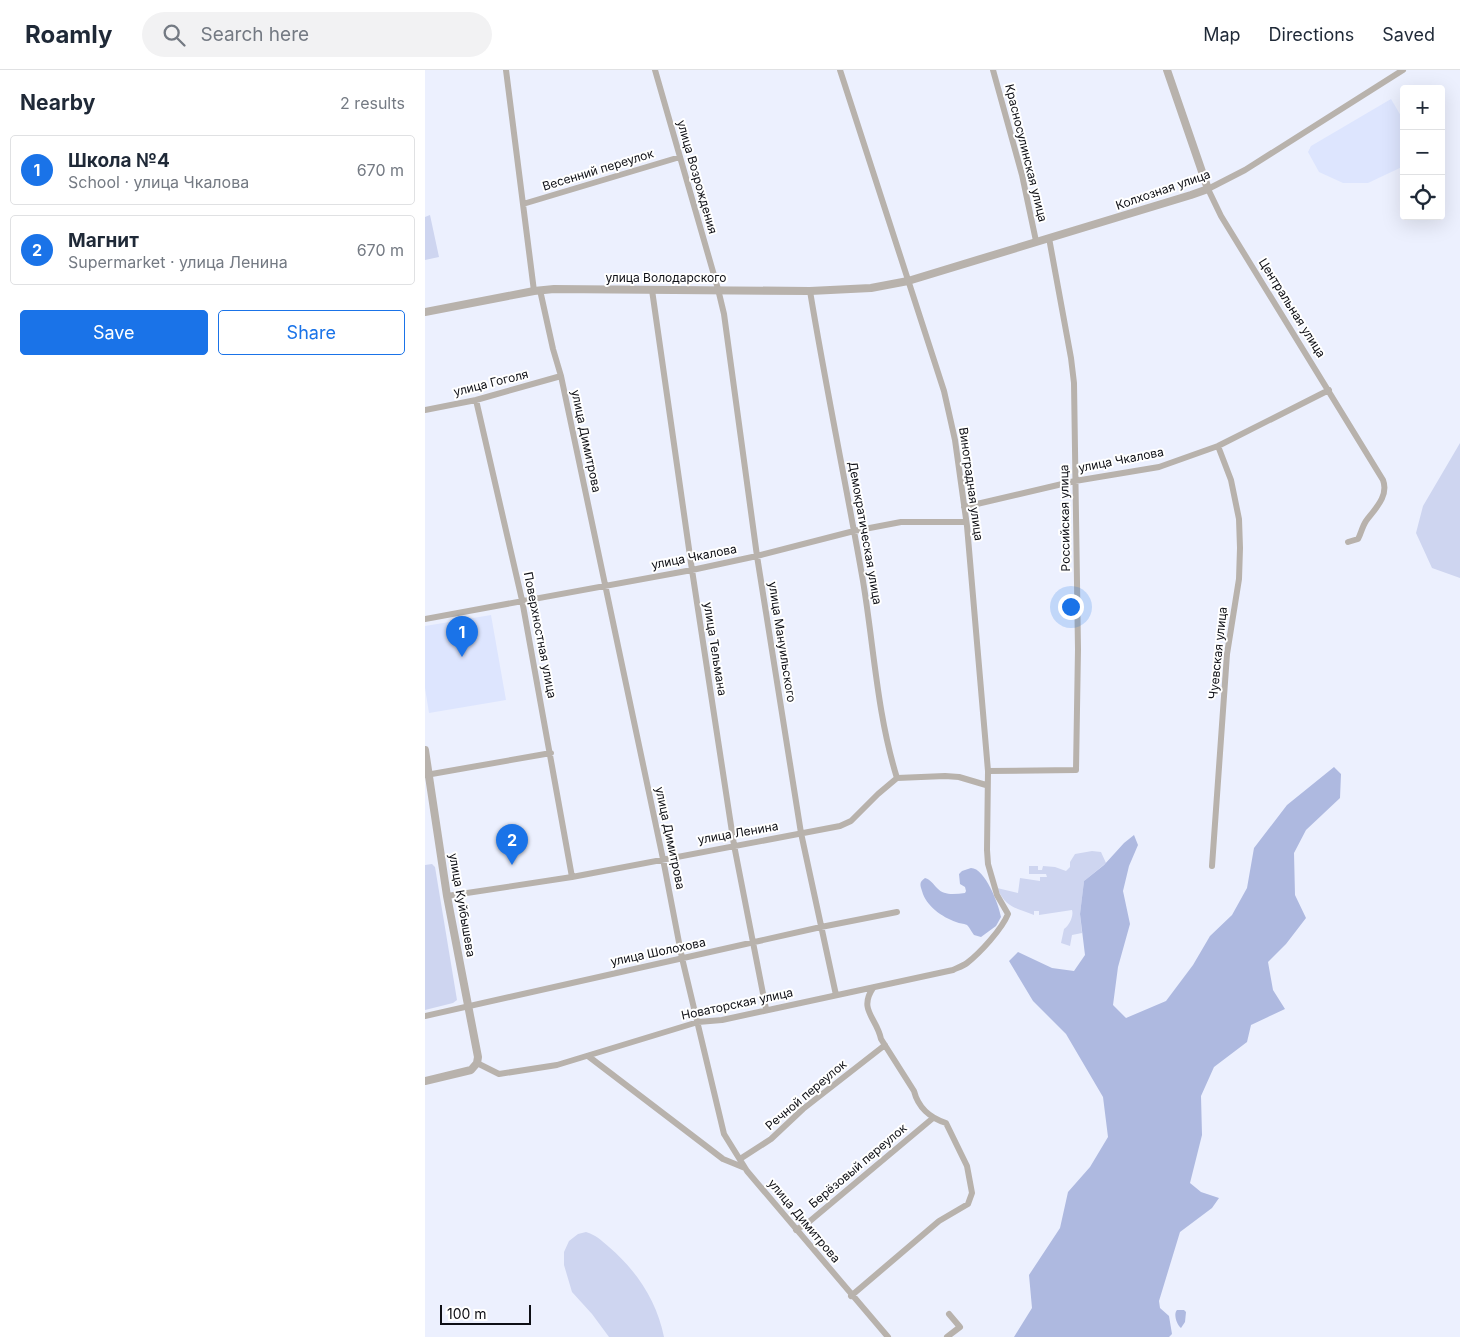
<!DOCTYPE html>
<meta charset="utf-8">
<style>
:root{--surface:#fff;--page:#f2f2f3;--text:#1f2937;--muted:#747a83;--line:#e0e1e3;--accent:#1a73e8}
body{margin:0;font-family:Inter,sans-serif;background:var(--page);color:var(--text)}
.controls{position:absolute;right:15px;top:15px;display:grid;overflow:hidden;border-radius:5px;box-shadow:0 5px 20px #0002}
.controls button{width:45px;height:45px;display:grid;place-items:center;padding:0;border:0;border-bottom:1px solid var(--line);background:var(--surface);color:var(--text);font:25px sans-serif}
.scale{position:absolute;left:15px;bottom:12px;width:91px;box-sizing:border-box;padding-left:5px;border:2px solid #0e0f15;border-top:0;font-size:14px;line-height:18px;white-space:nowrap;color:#0e0f15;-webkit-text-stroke:4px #fff;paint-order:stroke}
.you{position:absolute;left:645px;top:536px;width:18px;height:18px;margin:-12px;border:4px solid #fff;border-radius:50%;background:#1a73e8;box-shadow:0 0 0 8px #1a73e833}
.badge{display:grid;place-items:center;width:32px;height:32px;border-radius:50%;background:var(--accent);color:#fff;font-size:16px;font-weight:700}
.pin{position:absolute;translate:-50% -41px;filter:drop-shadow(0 1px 2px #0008)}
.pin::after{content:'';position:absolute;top:26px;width:18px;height:15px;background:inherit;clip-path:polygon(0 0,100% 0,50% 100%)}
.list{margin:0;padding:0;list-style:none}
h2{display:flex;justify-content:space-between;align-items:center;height:65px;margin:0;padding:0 20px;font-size:21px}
h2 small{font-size:16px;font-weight:400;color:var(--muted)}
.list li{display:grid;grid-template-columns:32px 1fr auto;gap:15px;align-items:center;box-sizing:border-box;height:70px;margin:0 10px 10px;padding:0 10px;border:1px solid var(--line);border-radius:5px}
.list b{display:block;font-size:19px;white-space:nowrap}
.list p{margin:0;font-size:16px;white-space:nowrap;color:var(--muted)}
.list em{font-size:16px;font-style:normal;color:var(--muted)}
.actions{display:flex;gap:10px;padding:15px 20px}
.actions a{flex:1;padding:11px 0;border:1px solid var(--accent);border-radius:5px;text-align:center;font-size:18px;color:var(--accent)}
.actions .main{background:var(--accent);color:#fff}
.icon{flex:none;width:28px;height:28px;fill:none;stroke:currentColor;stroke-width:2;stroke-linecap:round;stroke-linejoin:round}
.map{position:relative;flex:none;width:1035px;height:1267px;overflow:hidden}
header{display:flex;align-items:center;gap:30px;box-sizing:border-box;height:70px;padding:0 25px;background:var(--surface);border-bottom:1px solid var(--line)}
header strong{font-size:24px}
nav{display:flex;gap:28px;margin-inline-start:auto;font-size:18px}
.search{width:350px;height:45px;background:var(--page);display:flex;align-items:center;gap:12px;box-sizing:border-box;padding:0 18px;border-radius:28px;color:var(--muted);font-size:19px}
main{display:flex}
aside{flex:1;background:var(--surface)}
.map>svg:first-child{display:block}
.built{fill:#dde5fe}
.green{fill:#ced5f0}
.water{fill:#aeb9e0}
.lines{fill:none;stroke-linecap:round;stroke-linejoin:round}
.minor{stroke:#b8b2ac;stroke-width:6}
.tertiary{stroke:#b8b2ac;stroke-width:8}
.labels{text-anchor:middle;stroke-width:4;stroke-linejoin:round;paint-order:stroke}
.street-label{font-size:12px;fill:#0e0f15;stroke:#fff}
</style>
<header>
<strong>Roamly</strong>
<div class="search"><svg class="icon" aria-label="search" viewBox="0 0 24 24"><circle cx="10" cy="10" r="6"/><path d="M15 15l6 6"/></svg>Search here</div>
<nav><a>Map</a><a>Directions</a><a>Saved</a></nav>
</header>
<main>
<aside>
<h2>Nearby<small>2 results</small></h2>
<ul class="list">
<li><span class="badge">1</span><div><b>Школа №4</b><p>School · улица Чкалова</p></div><em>670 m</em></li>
<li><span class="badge">2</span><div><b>Магнит</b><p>Supermarket · улица Ленина</p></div><em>670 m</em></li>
</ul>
<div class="actions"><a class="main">Save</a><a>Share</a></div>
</aside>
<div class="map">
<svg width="1035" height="1267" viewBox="0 0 1035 1267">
<rect width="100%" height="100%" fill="#ecf0fe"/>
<path class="built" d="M966,29L979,51V96L943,113H918L894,102L883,82L886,76Z
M66,545L81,630L4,643L0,618V556Z"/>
<path class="green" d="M5,145L14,187L0,190V147Z
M1035,373V508L1007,498L991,463L998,436Z
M667,781L676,782L681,793L659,811L655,844L657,863L647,865L645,876L636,873L639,859C644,856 649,846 647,840L614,845V841H609V845C590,837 582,839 572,818L593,823L595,808L615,811V807H622L621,804H604V796H613V800H617L618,796L630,797L641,801L645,797V792L650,784Z
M7,794L10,797L32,930L28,933L0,940V795Z
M161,1162C171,1165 176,1170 184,1177C211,1200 232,1231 239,1267H184L167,1244L147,1222L139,1195V1182L144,1171L153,1164Z"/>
<path class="water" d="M909,697L916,704L915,728L881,760L869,783L870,825L881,848L861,874L843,892L848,920L860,939L826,955L822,972L789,997L776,1026L777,1065L765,1113L776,1122L794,1128L787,1138L755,1162L734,1231L735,1238L744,1246L747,1264L744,1267H589L607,1238L604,1205L635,1158L643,1122L665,1097L683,1067L678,1027L641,964L608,931L584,891L593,882L627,898L649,901L660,885L655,844L659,811L679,795L699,773L709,765L713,775L704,796L698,821L705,854L693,897L688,935L701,948L741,931L768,895L785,866L807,845L822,818L829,778L862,735Z
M546,798C560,798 574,835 576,847L571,856L556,867L549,865C546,861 545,858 542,855C538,853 535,854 531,852C517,847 501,836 497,821C495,815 494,812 500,808C506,810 508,814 512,818C519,826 530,824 540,823L541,821L540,817L535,814L534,804L537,801Z
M752,1240H759L761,1242L760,1252L756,1258C752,1255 748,1244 752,1240Z"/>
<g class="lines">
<path class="minor" d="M81,0L109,221
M230,0L293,219L299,244L332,486L376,763L411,925
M568,0L597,105L611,171
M98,134L255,87
M115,220L128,279L136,306L238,789L257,888L299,1064L322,1101L463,1267
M227,220L267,500L309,775L341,939
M385,221C401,318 421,414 438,511C449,577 452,644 472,708
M51,330L97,530L147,807
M0,340L51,330L136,306
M539,437L650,411L734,397L793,376L904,320
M923,472L933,469C936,464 937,457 941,451C950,439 964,426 958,410L796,146L783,119L820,100L978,0
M0,549L267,500L332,486L429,461L476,452H541
M563,701L651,700L653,579L649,313L646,288L624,168
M1,705L126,683
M787,796L802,584L814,509L815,478L814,449L806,410L793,376
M22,826L147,807L415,756L426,751L453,724L472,708L520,706L534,707L561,715
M0,946L396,857L472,842
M163,986L298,1089L320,1098
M52,993L74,1004L132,995L273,952L297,950L528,900C532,898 538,896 542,893C555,883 577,859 583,844L572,825L563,794L562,780L563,701L542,456L530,370L519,321L415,0
M315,1089L346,1069L378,1039L460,975
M371,1160L385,1151L508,1048
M426,1226L514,1151L543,1134L547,1123L542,1096L521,1053C505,1048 493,1037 489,1021L456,969C452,948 433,940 448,918
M522,1267L535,1257L524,1244"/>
<path class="tertiary" d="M0,242L109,221L129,219L385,221L446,218L483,211L766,125L783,119L742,0
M0,680L22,826L53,987L52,993L46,1000L0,1011"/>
</g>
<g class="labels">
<g class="street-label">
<text transform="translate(601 83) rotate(76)" y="4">Красносулинская улица</text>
<text transform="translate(173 100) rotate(-17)" y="4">Весенний переулок</text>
<text transform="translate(272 107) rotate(74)" y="4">улица Возрождения</text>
<text transform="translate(738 120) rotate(-19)" y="4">Колхозная улица</text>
<text x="241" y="212">улица Володарского</text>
<text transform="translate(867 238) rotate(58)" y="4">Центральная улица</text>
<text transform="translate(66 313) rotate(-14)" y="4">улица Гоголя</text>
<text transform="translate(161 371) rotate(78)" y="4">улица Димитрова</text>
<text transform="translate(696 390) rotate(-11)" y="4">улица Чкалова</text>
<text transform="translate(546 414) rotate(82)" y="4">Виноградная улица</text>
<text transform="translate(640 448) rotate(-91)" y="4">Российская улица</text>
<text transform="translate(440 463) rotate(80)" y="4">Демократическая улица</text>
<text transform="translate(269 487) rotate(-11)" y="4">улица Чкалова</text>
<text transform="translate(115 565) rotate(79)" y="4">Поверхностная улица</text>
<text transform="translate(357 572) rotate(81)" y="4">улица Мануильского</text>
<text transform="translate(290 579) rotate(81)" y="4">улица Тельмана</text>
<text transform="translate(793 583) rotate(-84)" y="4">Чуевская улица</text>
<text transform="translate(313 763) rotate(-10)" y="4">улица Ленина</text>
<text transform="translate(245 768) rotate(78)" y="4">улица Димитрова</text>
<text transform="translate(37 835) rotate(80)" y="4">улица Куйбышева</text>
<text transform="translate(233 882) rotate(-12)" y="4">улица Шолохова</text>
<text transform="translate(312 934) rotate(-12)" y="4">Новаторская улица</text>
<text transform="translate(381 1025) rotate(-40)" y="4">Речной переулок</text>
<text transform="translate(433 1096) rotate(-40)" y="4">Берёзовый переулок</text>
<text transform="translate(379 1151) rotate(50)" y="4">улица Димитрова</text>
</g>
</g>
</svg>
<div class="controls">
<button>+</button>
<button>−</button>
<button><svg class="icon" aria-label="locate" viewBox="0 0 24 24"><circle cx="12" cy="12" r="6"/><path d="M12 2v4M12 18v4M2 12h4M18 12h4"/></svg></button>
</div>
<div class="scale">100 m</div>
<div class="you"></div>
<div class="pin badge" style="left:37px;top:587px">1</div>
<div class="pin badge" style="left:87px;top:795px">2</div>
</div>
</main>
